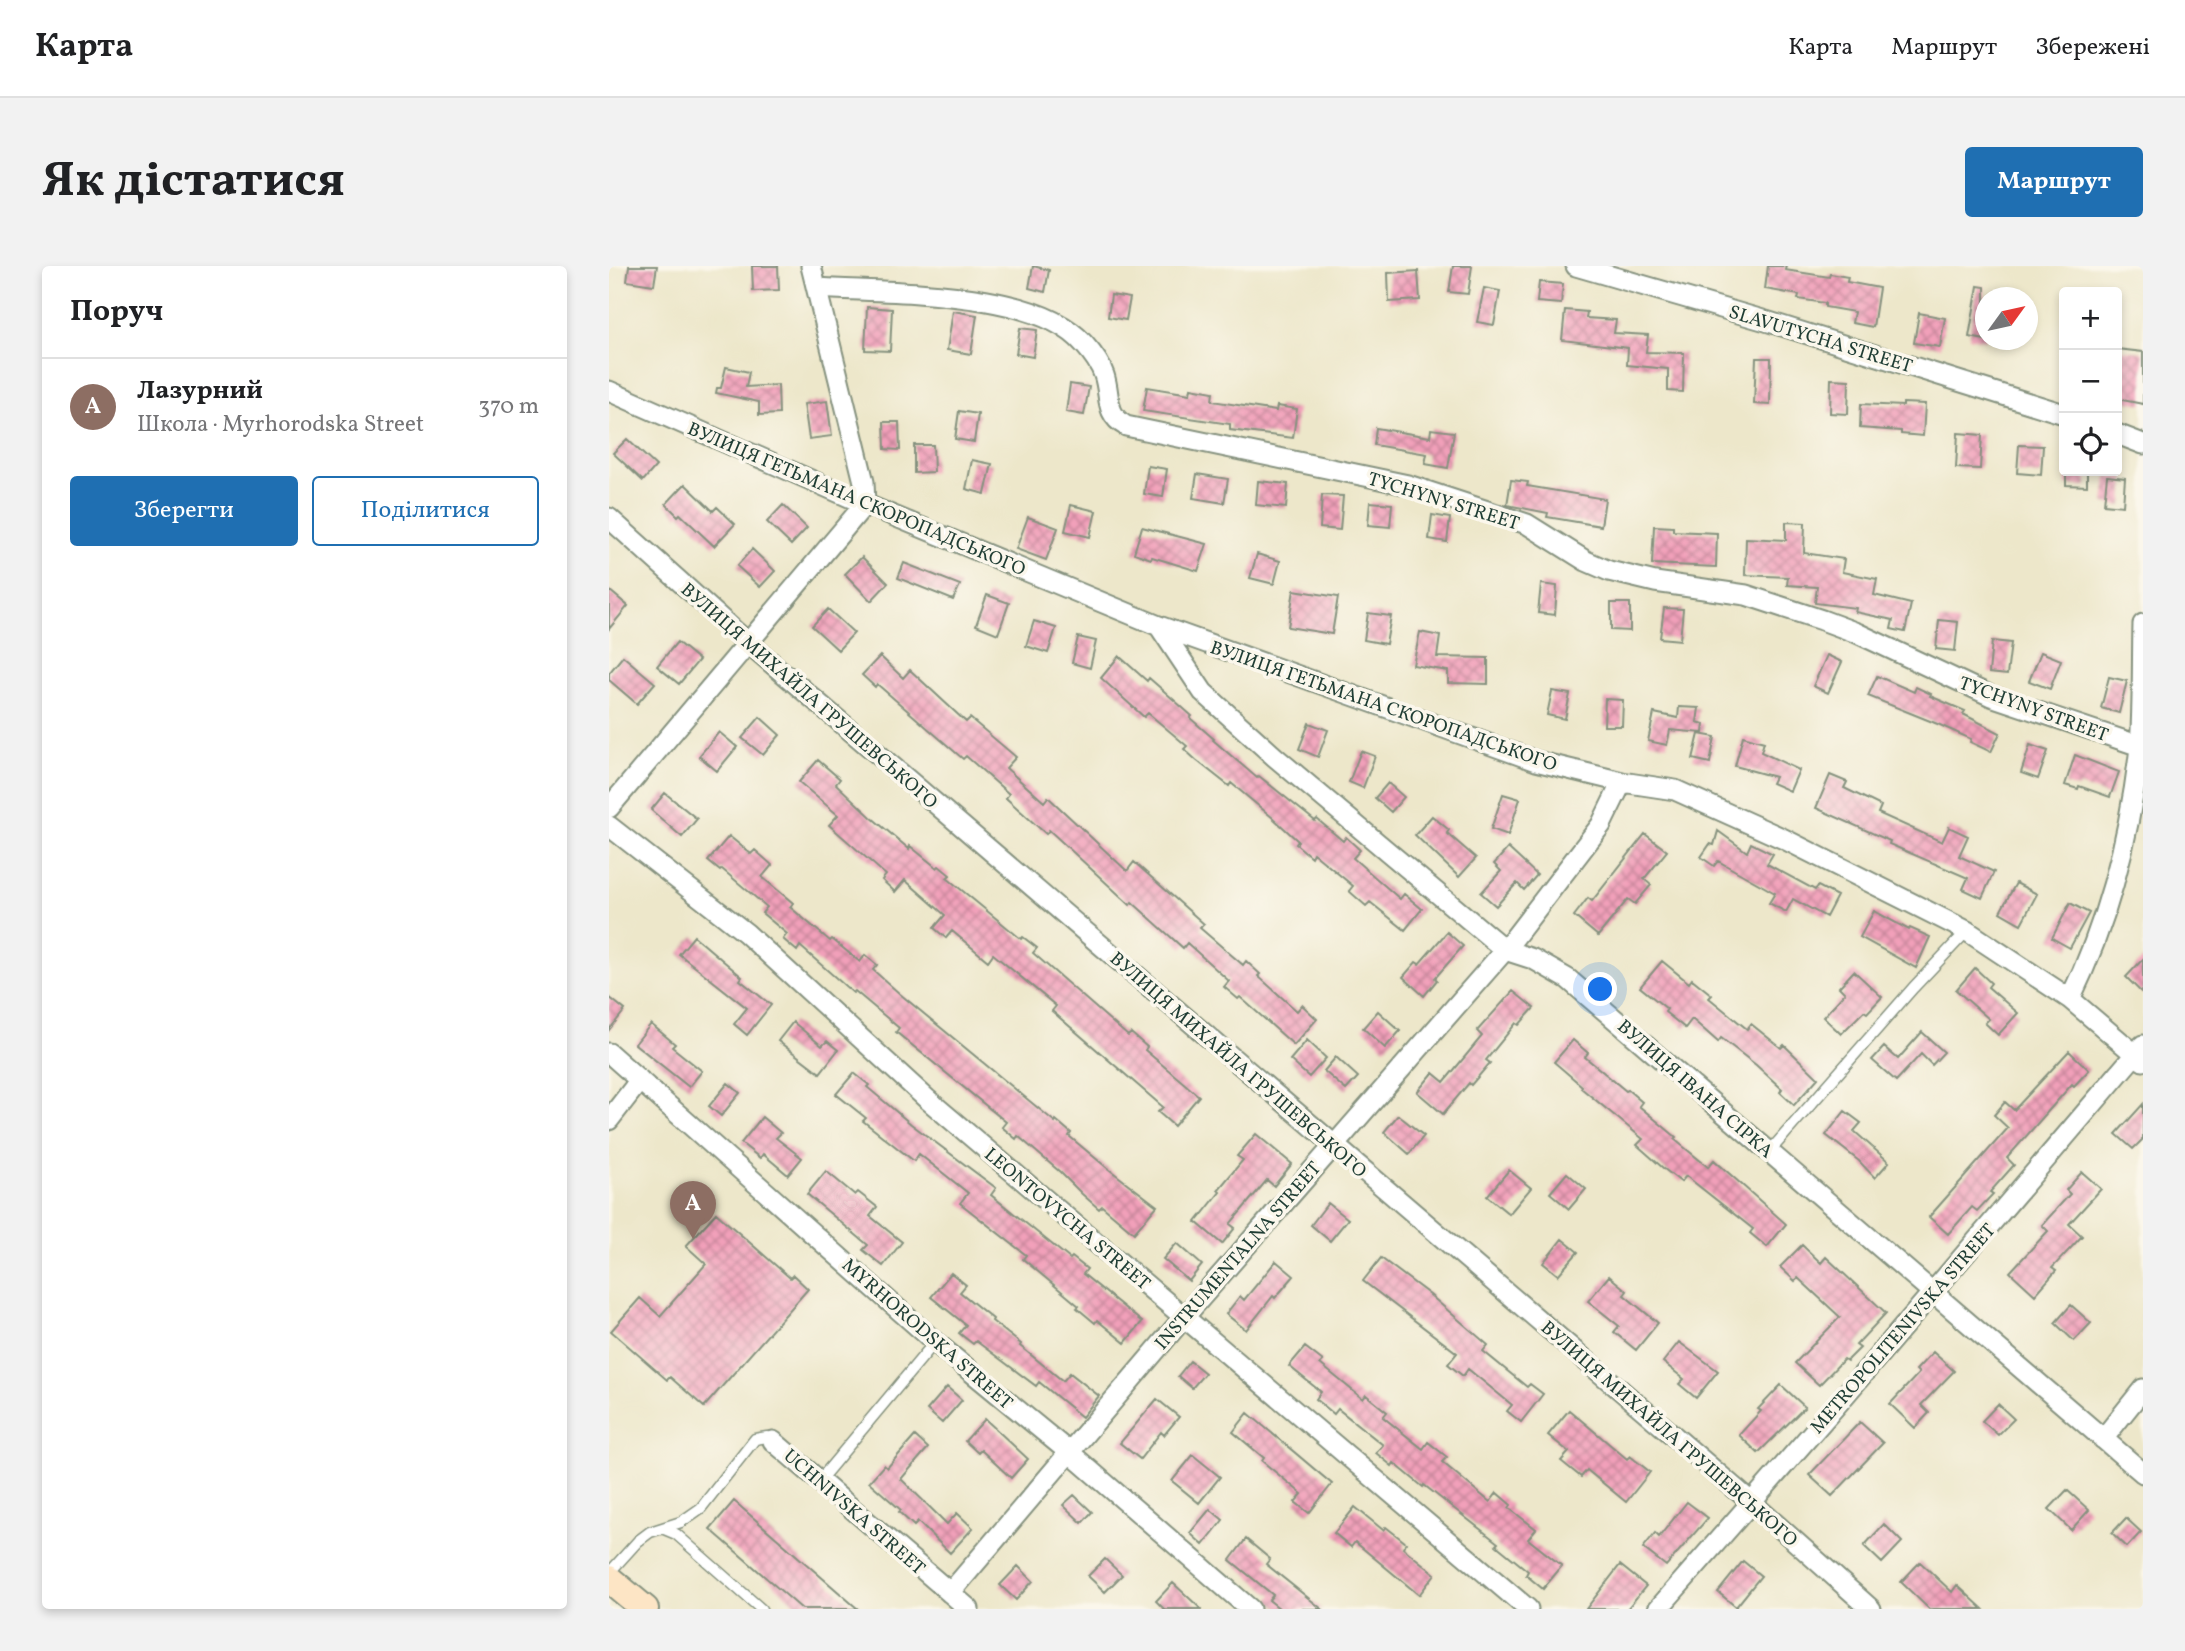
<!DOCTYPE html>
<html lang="uk">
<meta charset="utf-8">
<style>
:root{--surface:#fff;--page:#f2f2f2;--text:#202124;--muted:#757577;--line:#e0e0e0;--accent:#1f6fb2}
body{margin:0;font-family:Vollkorn,serif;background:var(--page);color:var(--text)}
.controls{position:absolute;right:21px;top:21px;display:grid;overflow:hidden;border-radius:7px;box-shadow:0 4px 10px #0003}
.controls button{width:63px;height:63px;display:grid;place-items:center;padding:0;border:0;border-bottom:2px solid var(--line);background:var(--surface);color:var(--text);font:35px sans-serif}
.compass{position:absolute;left:1366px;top:21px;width:63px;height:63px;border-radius:50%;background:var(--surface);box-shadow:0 4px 10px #0003;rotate:57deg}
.you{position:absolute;left:992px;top:724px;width:24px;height:24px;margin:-18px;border:5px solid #fff;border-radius:50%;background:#1a73e8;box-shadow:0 0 0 10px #1a73e833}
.badge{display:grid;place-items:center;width:46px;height:46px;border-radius:50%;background:var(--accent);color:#fff;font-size:23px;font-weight:700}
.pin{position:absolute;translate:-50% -58px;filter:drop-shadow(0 2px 4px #0008)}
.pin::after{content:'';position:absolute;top:37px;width:24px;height:21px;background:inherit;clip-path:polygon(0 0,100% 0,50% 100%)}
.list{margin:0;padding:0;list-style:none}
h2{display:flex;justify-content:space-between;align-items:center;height:91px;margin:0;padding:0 28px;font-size:30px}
h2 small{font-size:23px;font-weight:400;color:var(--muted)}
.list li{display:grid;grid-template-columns:46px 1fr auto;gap:21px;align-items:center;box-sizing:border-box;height:98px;padding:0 28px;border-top:2px solid var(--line)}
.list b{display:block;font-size:26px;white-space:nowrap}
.list p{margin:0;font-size:23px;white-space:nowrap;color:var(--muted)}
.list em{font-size:23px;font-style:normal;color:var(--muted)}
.actions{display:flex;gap:14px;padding:21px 28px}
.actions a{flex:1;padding:16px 0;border:2px solid var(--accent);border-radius:7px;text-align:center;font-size:24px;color:var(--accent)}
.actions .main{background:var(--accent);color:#fff}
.icon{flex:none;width:38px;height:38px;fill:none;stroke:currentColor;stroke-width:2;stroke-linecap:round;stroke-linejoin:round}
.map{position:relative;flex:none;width:1534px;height:1343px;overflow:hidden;border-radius:7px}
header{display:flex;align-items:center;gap:42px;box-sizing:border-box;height:98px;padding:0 35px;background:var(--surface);border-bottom:2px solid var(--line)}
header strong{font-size:33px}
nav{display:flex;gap:38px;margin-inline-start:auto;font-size:24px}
.intro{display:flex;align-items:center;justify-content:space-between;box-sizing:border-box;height:168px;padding:0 42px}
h1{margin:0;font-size:49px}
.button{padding:18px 32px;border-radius:7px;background:var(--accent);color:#fff;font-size:24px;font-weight:700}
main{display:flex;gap:42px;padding:0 42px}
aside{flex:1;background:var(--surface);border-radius:7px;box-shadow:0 4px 10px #0003}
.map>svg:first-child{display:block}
.building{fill:url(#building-cross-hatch)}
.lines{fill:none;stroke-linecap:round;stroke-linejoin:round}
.lane-casing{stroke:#86927f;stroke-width:13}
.street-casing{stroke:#86927f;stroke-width:23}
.secondary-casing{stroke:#86927f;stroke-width:30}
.lane{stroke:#fff;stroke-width:10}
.street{stroke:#fff;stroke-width:19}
.secondary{stroke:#fde5c5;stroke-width:26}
.labels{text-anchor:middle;stroke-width:7;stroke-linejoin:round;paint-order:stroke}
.street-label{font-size:19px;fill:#1f3d34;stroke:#fbf7ec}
</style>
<header>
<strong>Карта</strong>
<nav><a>Карта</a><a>Маршрут</a><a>Збережені</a></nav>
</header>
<div class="intro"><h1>Як дістатися</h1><a class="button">Маршрут</a></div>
<main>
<aside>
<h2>Поруч<small></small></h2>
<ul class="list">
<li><span class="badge" style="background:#8d6e63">A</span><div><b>Лазурний</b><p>Школа · Myrhorodska Street</p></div><em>370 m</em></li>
</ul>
<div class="actions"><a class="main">Зберегти</a><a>Поділитися</a></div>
</aside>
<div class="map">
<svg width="1534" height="1343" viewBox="0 0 1534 1343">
<defs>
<pattern id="building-cross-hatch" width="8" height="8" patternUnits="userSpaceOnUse" patternTransform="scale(1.75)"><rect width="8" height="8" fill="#f2a0ba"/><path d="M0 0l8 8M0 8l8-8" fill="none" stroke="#c38498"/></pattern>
</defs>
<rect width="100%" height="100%" fill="#fbf7ec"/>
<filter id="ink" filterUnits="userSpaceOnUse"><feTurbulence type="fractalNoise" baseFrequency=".0143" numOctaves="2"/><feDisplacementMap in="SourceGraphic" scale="14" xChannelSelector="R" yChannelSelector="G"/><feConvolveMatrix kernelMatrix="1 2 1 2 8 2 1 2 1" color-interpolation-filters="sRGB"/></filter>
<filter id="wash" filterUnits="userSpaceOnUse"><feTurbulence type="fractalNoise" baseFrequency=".00686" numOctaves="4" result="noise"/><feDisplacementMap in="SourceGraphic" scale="28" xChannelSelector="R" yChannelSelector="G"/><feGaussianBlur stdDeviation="1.57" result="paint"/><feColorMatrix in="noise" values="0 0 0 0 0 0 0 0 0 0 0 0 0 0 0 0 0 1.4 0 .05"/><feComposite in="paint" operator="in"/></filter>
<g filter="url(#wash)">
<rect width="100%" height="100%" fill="#ede7ca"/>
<g id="blocks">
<path class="building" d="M20,0H48L45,19L18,15Z
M143,0H169L170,24L144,25Z
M424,0L440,4L436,26L420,22Z
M844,0H863L859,28L840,26Z
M1159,0H1177L1176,4L1220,11L1221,8L1239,11L1238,16L1270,22L1264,61L1243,57L1245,46L1216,41V37L1189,33L1190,29L1156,23Z
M809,5L811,34L780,36L779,7Z
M930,16L954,18L952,38L928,36Z
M1369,20L1376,21V74L1360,71Z
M875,22L891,25L885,59L868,56Z
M502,29L521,32L517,54L499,51Z
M258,41L283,43L281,85L256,84Z
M956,44L978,46L977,52L1007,54L1005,67L1039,69L1037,86L1075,87L1074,126L1059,125V103L1018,99L1019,82L953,74Z
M344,45L368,49L362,88L338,84Z
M1310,47L1336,52L1331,81L1305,77Z
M411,62L428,64L424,91L407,88Z
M1508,83L1534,86V138L1508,133Z
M1147,92H1162L1161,139L1145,138Z
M117,101L140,106L137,121L169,119L170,148L150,149V136L107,127L108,122H112Z
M1222,113L1240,114L1239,148L1221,147Z
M461,118L480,121L475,149L457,146Z
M538,121L581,128L582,122L604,126L603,135L667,145L668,140L688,143L684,172L621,164V158L534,145Z
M218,135L223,170L200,173L195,138Z
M1294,137L1316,138L1314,170L1292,168V165L1251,162L1252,138L1294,140Z
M350,145L369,148L365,176L346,173Z
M275,156H290L291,184L276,183Z
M767,162L821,171L822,163L845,166L839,202L816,198L818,188L765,179Z
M1349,167L1373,169L1371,203L1347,202Z
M18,173L47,200L34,215L4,187Z
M305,179H324L325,206L305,207Z
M1410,179L1434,180L1432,209L1408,207Z
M363,194L383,198L376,228L357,223Z
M539,200L558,203L554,231L535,228Z
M1457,205H1478V220L1457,219Z
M588,208L619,213L615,237L584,232Z
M1498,210L1516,212L1514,240L1495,238Z
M902,214L919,216L918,220L996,233L992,260L938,251L939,247L898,239Z
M649,215L679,218L677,242L647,239Z
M76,218L104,245L108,241L126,258L105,280L71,248L69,250L57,238Z
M713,229L734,230L731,264L711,262Z
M761,236L783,238L781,261L759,259Z
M174,239L198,262L182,279L158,256Z
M462,239L487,245L481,271L456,265Z
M823,249L841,252L838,276L820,273Z
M419,251L449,262L437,294L407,283Z
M1177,256L1196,257L1195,287L1235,293L1233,306L1268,313L1265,329L1302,338L1296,366L1282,363L1284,354L1246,346L1247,342L1206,337L1208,321L1178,319L1179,311L1136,309L1137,272L1177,274Z
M1045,260L1064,261V265L1108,267L1107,301L1043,298Z
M533,261L598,278L589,305L543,291L542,293L525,287Z
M143,283L166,305L151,321L128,300Z
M648,288L671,295L665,318L641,312Z
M253,291L279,317L262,335L236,308Z
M295,297L351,319L344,334L289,312Z
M932,318L948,320L946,349L929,347Z
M0,324L19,340L0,363Z
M685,324L729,331L723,368L679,361Z
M378,329L400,337L389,368L367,359Z
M1002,337H1021V365L1002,364Z
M1055,342L1074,343L1071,374L1051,372Z
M219,343L245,367L229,384L203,360Z
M759,347L782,350L777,378L755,374Z
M1330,354L1349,356L1346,385L1327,383Z
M425,355L447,362L439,387L417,380Z
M811,366L831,370L828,391L879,392V418L839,417V405L804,399Z
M469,371L487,375L481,402L463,397Z
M1383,375L1402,377L1398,409L1380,407Z
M68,376L90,394L70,418L48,400Z
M1432,386L1452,394L1441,423L1420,415Z
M1218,389L1233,396L1219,427L1204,420Z
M14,390L46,417L28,438L0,414V407Z
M271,390L294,412L301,404L357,456L361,452L407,491L397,502L435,536L439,531L518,605L525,596L595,658L591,662L634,699L637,695L651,708L649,710L688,745L693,739L708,753L685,779L631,731L629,733L615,721L620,715L578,677L574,682L523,636L521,639L440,564L437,568L397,532L400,528L357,490L354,493L268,418L266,421L253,409Z
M510,390L538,415L540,412L556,426L583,450L581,452L605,473L604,474L648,512L650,510L706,555L708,553L734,575L737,571L751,584L744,592L791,633L795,628L813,643L796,664L761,636L757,640L740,625L744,620L704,587L702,591L687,578L689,575L664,552L622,517L620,520L587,494L575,483L578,480L539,447L535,451L492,412Z
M1268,410L1305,426L1307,421L1322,428L1321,430L1356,445L1354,448L1391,467L1382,486L1361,476L1362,473L1331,459L1259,430Z
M1500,411L1518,415L1510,447L1492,442Z
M943,425L961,428L956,453L938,449Z
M996,433L1014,434L1013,460H995Z
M1070,441L1090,442L1088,456L1095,458L1094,467L1061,464L1058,479L1039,475L1045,447L1069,452Z
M151,451L171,469L154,489L133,472Z
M700,457L719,464L709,491L690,483Z
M110,466L128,481L108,505L90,490Z
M1090,468L1106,471L1101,497L1084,493Z
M1134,470L1155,476L1152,486L1190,504L1181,525L1163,517L1166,511L1126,500Z
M1421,479L1439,485L1429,513L1412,507Z
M752,485L766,490L754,522L740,516Z
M1466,489L1510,506L1501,531L1470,520L1469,523L1456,519Z
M209,494L231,513L227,518L262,551L300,583L301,580L328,602L330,600L341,609L338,612L412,673L414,671L428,682L424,687L519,770L522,767L538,781L536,784L590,830L565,860L549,846L554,841L443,745L447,740L384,688L379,695L343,665L337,672L325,662L336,649L296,614L286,626L273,614L277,609L220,559L229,549L190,516Z
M1221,509L1238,516L1235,522L1272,540L1269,547L1333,576L1340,561L1359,570L1350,590L1385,606L1373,632L1354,623L1359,612L1280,578L1281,575L1207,542Z
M779,517L795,531L782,546L766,532Z
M56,527L88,553L73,571L42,544Z
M894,528L911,533L899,569L882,563Z
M823,550L840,564L838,567L867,592L850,611L806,569Z
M1109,565L1138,586L1142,577L1164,588L1158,598L1206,624L1209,620L1228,630L1217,651L1184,633L1177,646L1160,637L1166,627L1109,595L1105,600L1092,591L1101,578L1105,579Z
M1036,568L1058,585L1035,613L1042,619L1026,638L1019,633L989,670L965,650L979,632L983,635Z
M120,570L142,588L146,584L163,599L153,611L184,637L181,641L221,675L223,673L251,696L256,689L268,699L264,704L291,728L446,856L447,854L462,867L460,870L497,901L548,940L525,967L493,940L490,943L473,928L451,906L409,870L407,873L393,861L397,856L287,766L290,762L246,725L244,727L191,680L188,685L174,673L178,668L153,647L158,641L113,603L111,605L99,595Z
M899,582L928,609L915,624L908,617L887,640L872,627L892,605L885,598Z
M1407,617L1428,628L1412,658L1391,646Z
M1461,637L1480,647L1461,682L1443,672Z
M1265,645L1300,664L1301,662L1321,671L1307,702L1251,671Z
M838,666L854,680L826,712L828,714L815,730L794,711L807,696L810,698Z
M85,670L133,711L131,714L162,739L138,769L125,758L138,742L70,688Z
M1534,693V728L1517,711Z
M1053,695L1080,717L1083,713L1103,729L1100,732L1138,763L1142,758L1172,782L1175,779L1209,812L1185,839L1171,826L1173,823L1147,799L1112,772L1109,776L1083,753L1076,762L1056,746L1058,743L1031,721Z
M1366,702L1382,717L1379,721L1409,747L1389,769L1376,757L1380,753L1347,724Z
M1245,705L1273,731L1258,747L1255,745L1232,768L1214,751L1236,727L1230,721Z
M904,725L925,742L910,759L907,757L877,794L881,797L862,819L860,817L834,848L808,826L824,807L835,816L873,770L868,765Z
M0,731L16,744L0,764Z
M769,745L791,765L776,782L754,762Z
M184,756L213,780L218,775L229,784L211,807L169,775Z
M42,758L66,778L63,781L93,805L80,821L26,778Z
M1313,766L1335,786L1323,799L1312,788L1287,815L1263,794L1275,781L1289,793Z
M698,774L717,792L700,811L681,794Z
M964,774L979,787L976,791L1017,825L1019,824L1033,836L1030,840L1067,871L1065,873L1099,901L1105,894L1177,958L1158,981L1141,967L1144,963L1077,910L1072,916L1054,902L1028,879L1034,873L972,822L973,820L945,796Z
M1460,785L1480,804L1465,820L1463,818L1398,892L1405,899L1381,926L1384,928L1368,945L1363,941L1339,968L1320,951L1399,862L1385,849L1396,836L1405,844Z
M727,791L749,811L737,824L715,805Z
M245,807L260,819L258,821L302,858L387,922L382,929L461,993L463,991L478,1003L474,1008L533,1056L516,1077L488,1054L486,1057L468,1042L470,1040L414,993L417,989L351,937L359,927L310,888L305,895L254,855L257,852L227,828Z
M119,817L131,827L112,850L100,840Z
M1534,838V873L1524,883L1507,868Z
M1236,845L1252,857L1245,865L1280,896L1266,912L1250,895L1217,869Z
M789,849L815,870L800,888L775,866Z
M153,851L172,867L167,872L193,892L179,909L154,888L151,892L132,877Z
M647,868L683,898L665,920L658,914L621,958L626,962L613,978L587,956L611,926L609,924L634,894L628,890Z
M900,904L922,922L900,948L878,930Z
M217,905L246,929L249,926L268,941L261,950L293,976L274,1000L254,984L259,979L198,928Z
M1473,906L1492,923L1460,958L1473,970L1443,1002L1447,1005L1426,1029L1401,1006L1439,965L1433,959L1461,928L1457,924Z
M958,907L977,923L960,943L941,927Z
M719,937L739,953L721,975L702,959Z
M107,947L181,1012L184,1009L199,1023L95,1141L61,1111L58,1114L2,1065L31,1032L51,1050L97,998L77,980Z
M953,973L969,986L949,1009L934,997Z
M568,977L593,999L580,1015L554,993Z
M1193,979L1212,997L1217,991L1277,1047L1247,1079L1251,1082L1238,1095L1235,1093L1210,1119L1186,1097L1231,1051L1189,1012L1186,1015L1171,1001Z
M772,992L821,1029L879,1079L874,1085L918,1121L921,1118L934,1128L912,1156L898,1145L903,1139L859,1103L854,1110L839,1098L848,1087L754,1015Z
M667,995L685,1010L666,1032L664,1030L637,1064L617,1048L631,1030L635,1034Z
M342,1007L357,1019L351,1026L384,1053L383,1055L412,1078L411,1080L454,1115L461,1107L490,1130L473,1151L430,1116L427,1120L367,1075L364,1078L350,1067L357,1059L322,1031Z
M1000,1010L1018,1025L1015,1029L1049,1057L1027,1084L1005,1066L1010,1060L979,1035Z
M1462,1039L1482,1057L1465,1075L1446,1057Z
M1070,1076L1109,1105L1087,1132L1070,1118L1075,1113L1054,1096Z
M696,1081L714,1095L711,1098L754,1133L757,1129L778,1146L774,1151L814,1183L819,1176L838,1191L833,1196L881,1236L888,1227L902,1239L900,1242L927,1263L919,1273L953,1300L934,1323L917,1309L919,1305L887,1279L889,1277L815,1219L814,1221L785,1197L783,1200L767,1187L774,1179L729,1143L725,1148L707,1133L712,1126L680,1100Z
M1324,1086L1345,1105L1312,1139L1320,1147L1306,1162L1281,1138L1310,1107L1307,1104Z
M581,1095L596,1107L583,1122L569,1110Z
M1172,1119L1196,1141L1149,1187L1130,1169L1152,1145L1149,1143Z
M338,1121L353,1134L333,1157L318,1144Z
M548,1133L570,1151L555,1169L552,1166L531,1193L511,1177Z
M1389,1138L1405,1153L1389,1169L1373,1155Z
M960,1144L1018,1193L1021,1190L1041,1206L1017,1236L978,1204L972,1211L952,1195L960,1186L939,1169Z
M639,1147L723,1218L700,1247L686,1236L693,1228L653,1195L655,1192L624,1166Z
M376,1153L419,1193L402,1212L372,1184L369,1187L356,1175Z
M1251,1156L1274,1177L1223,1230L1200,1209Z
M306,1170L319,1182L292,1213L338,1258L348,1247L364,1262L341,1287L309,1256L305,1260L290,1246L292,1244L260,1216L275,1199L278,1202Z
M584,1189L611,1211L590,1237L563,1215Z
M1458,1224L1480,1244L1462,1264L1440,1243Z
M465,1229L483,1246L473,1257L454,1239Z
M125,1235L249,1343H193L101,1263Z
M1078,1236L1099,1252L1057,1300L1034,1282L1046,1267L1050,1271Z
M746,1241L774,1264L777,1261L797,1277L794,1282L826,1308L810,1329L746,1276L742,1281L725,1267Z
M601,1243L614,1254L594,1279L581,1267Z
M1517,1252L1532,1266L1518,1281L1503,1267Z
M1275,1258L1293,1276L1273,1297L1255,1280Z
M637,1273L661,1293L657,1298L713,1343H671L660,1334L664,1329L621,1294Z
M496,1293L513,1309L496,1326L479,1310Z
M1134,1295L1152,1310L1127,1341L1109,1326Z
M1311,1296L1343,1326L1348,1319L1374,1343H1320L1292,1316Z
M1011,1299L1037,1320L1018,1343H977Z
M409,1300L424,1315L407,1334L391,1319Z
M564,1317L592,1343H555L547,1335Z"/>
</g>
</g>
<g filter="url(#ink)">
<use href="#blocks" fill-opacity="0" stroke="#86927f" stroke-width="2"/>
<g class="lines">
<defs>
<path id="lane" d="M1161,885L1304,722L1358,665
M210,1215L326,1076
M55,1263L67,1268L152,1343
M0,1307L29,1275L41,1266L72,1256L92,1242L146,1173L158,1171L164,1175"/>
<path id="street" d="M967,0L1157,55L1455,148
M209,22C280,27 427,22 475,78C483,87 491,97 495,109C502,129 495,148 517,160L799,219L918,258L977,295L1000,305L1046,316L1137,329L1213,354L1248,367L1382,430L1531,480
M0,125L256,238L550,360L927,495L1013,516L1066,524L1175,573L1358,665L1461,733L1534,795
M1508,168L1534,178
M0,252L138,376L1142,1236L1262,1343
M550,360L594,426L666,491L896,684L924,693L959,713L1534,1207
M0,542L256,238L255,216L202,0
M0,560L137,667L318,833L919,1343
M1461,733C1499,655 1521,568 1531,481C1534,441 1533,399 1534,358
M0,787L326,1076L461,1187L641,1343
M0,854L31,814
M1494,1173L1534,1123
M164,1175L360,1343
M341,1327L576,1050L896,684L992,559L1013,516
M1049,1343L1226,1141L1534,779"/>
<path id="secondary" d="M0,1313L36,1343"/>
</defs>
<use href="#lane" class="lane-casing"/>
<use href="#street" class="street-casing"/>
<use href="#secondary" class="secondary-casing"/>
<use href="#lane" class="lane"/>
<use href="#street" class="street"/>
<use href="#secondary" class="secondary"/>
</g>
</g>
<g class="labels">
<g class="street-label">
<text transform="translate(1212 72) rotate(17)" y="7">SLAVUTYCHA STREET</text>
<text transform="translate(248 232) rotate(23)" y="7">ВУЛИЦЯ ГЕТЬМАНА СКОРОПАДСЬКОГО</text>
<text transform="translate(835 234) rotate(17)" y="7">TYCHYNY STREET</text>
<text transform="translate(201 429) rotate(41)" y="7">ВУЛИЦЯ МИХАЙЛА ГРУШЕВСЬКОГО</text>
<text transform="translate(775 439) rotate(19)" y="7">ВУЛИЦЯ ГЕТЬМАНА СКОРОПАДСЬКОГО</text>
<text transform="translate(1425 442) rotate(20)" y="7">TYCHYNY STREET</text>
<text transform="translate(630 798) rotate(41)" y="7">ВУЛИЦЯ МИХАЙЛА ГРУШЕВСЬКОГО</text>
<text transform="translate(1087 822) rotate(41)" y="7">ВУЛИЦЯ ІВАНА СІРКА</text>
<text transform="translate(459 952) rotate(40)" y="7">LEONTOVYCHA STREET</text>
<text transform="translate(628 989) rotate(-49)" y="7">INSTRUMENTALNA STREET</text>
<text transform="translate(1293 1062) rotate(-49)" y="7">METROPOLITENIVSKA STREET</text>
<text transform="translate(319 1067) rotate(41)" y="7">MYRHORODSKA STREET</text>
<text transform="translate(1061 1167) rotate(41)" y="7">ВУЛИЦЯ МИХАЙЛА ГРУШЕВСЬКОГО</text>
<text transform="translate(246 1245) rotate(41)" y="7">UCHNIVSKA STREET</text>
</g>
</g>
</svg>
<div class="controls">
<button>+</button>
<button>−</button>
<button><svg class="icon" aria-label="locate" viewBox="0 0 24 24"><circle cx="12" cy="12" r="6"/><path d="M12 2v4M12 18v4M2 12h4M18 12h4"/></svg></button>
</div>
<svg class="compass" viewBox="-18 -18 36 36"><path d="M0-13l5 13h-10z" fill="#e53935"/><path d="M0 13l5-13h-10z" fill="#757577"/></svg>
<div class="you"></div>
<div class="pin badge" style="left:84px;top:973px;background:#8d6e63">A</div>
</div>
</main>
